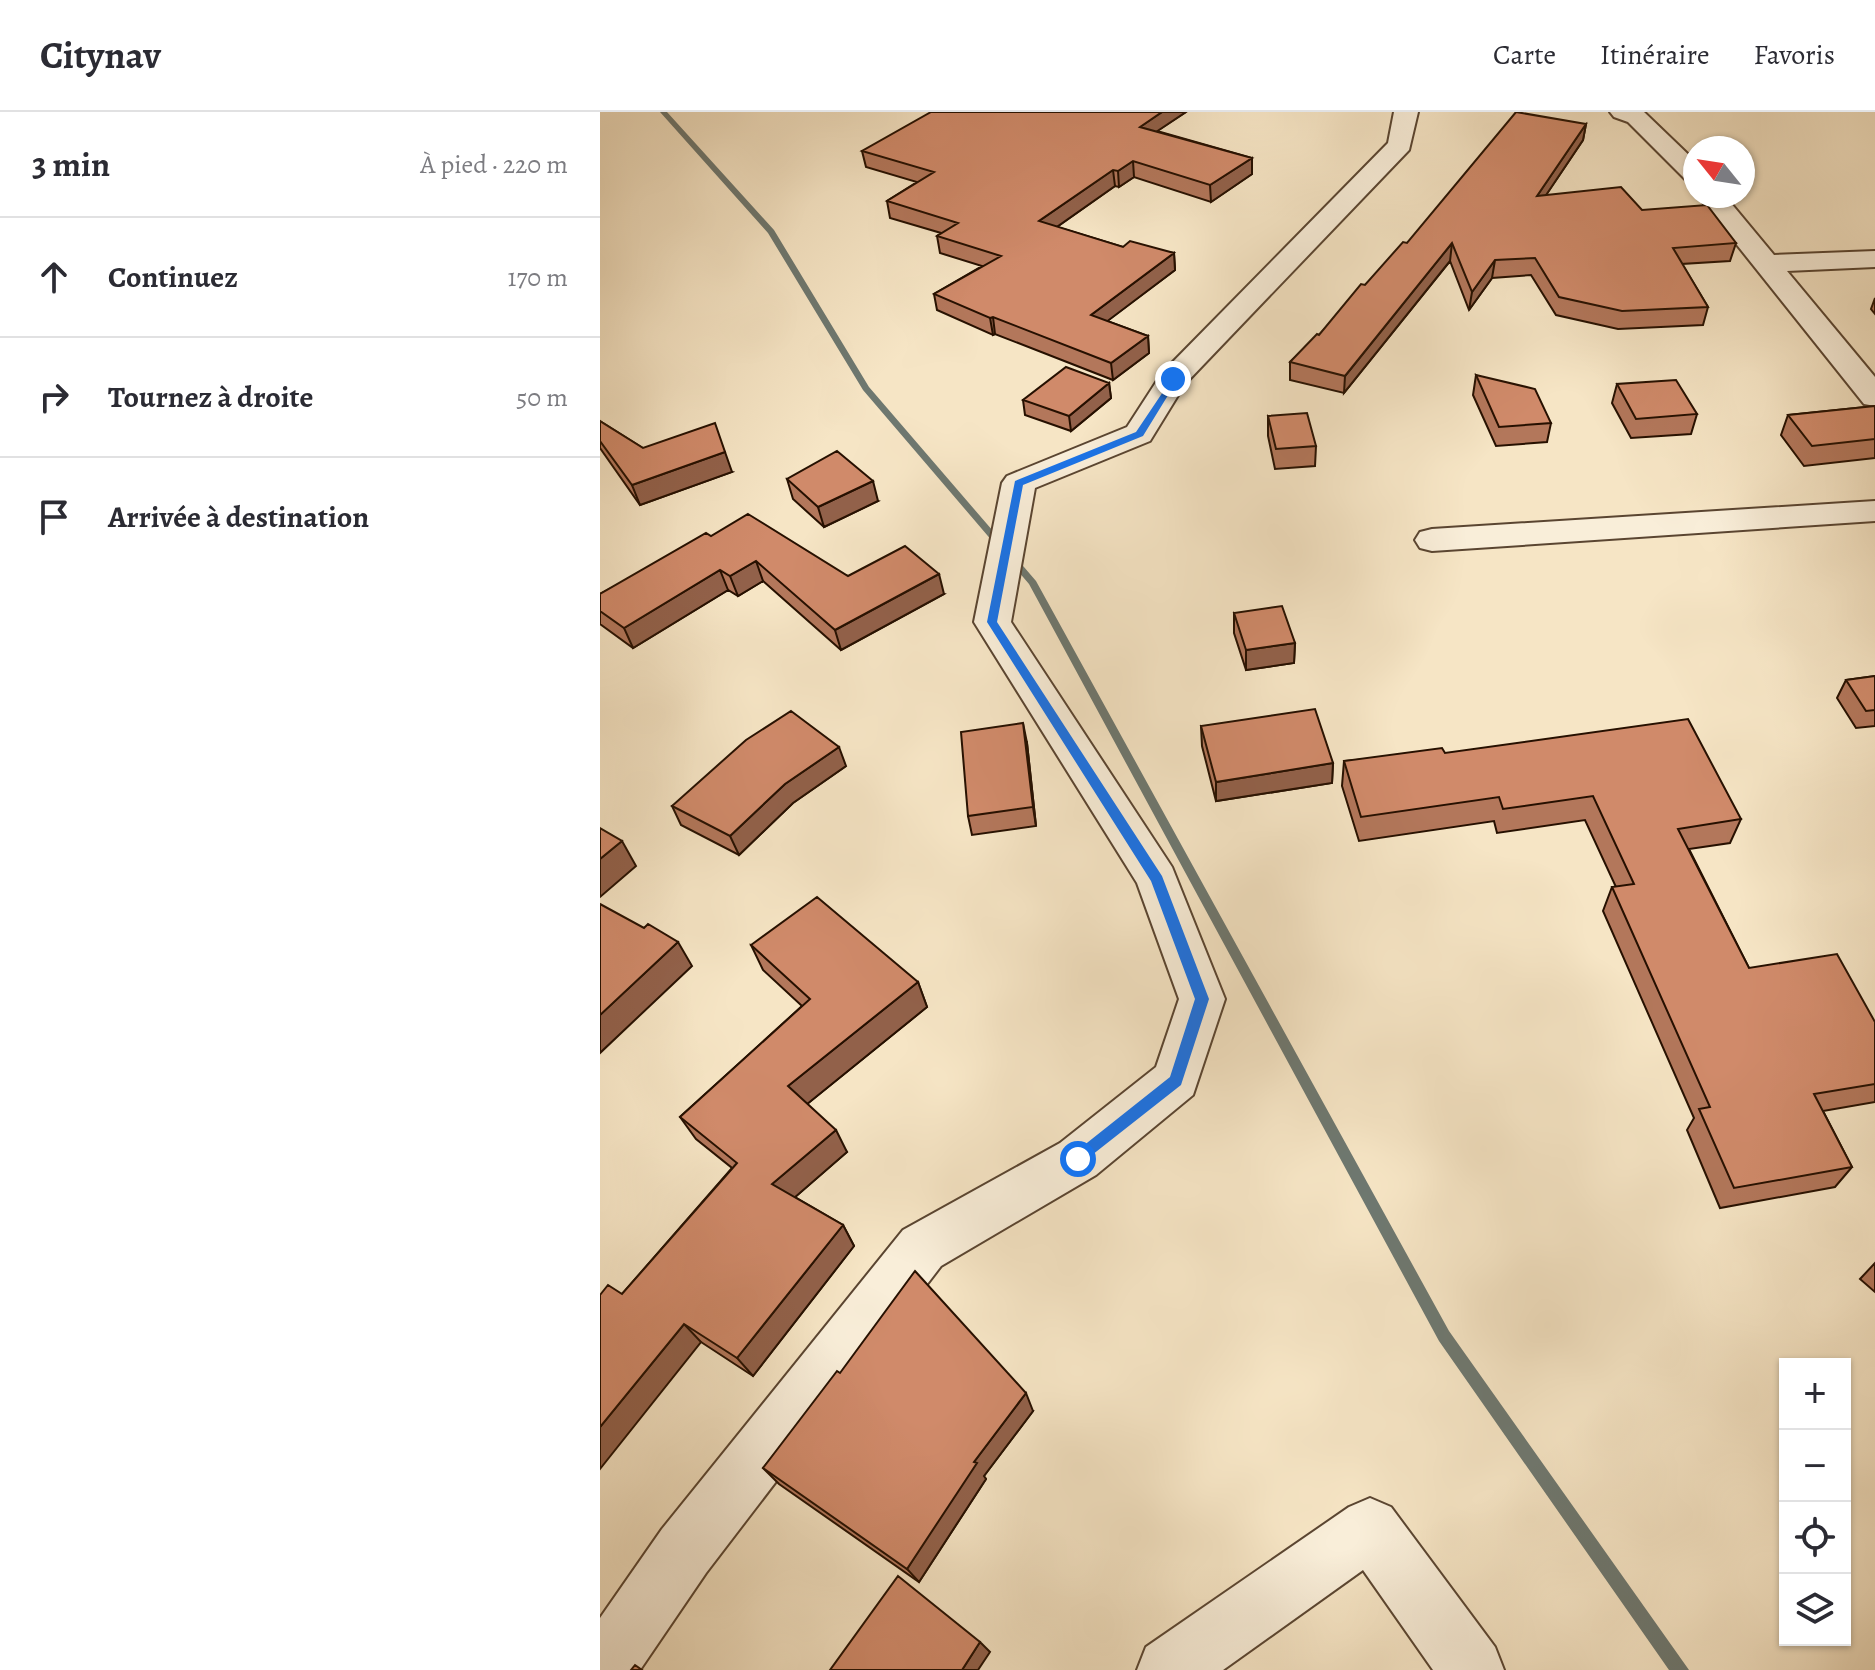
<!DOCTYPE html>
<html lang="fr">
<meta charset="utf-8">
<style>
:root{--surface:#fff;--page:#f2f2f3;--text:#2b2b33;--muted:#7c7c81;--line:#e1e1e2}
body{margin:0;font-family:Alegreya,serif;background:var(--page);color:var(--text)}
.controls{position:absolute;right:24px;bottom:24px;display:grid;overflow:hidden;border-radius:0px;box-shadow:0 2px 6px #0004}
.controls button{width:72px;height:72px;display:grid;place-items:center;padding:0;border:0;border-bottom:2px solid var(--line);background:var(--surface);color:var(--text);font:40px sans-serif}
.compass{position:absolute;left:1083px;top:24px;width:72px;height:72px;border-radius:50%;background:var(--surface);box-shadow:0 2px 6px #0004;rotate:300deg}
.stop{position:absolute;width:24px;height:24px;margin:-18px;border:6px solid #1a73e8;border-radius:50%;background:#fff}
.stop.end{background:#1a73e8;border-color:#fff;box-shadow:0 2px 8px #0008}
.list{margin:0;padding:0;list-style:none}
h2{display:flex;justify-content:space-between;align-items:center;height:104px;margin:0;padding:0 32px;font-size:34px}
h2 small{font-size:26px;font-weight:400;color:var(--muted)}
.list li{display:grid;grid-template-columns:52px 1fr auto;gap:24px;align-items:center;box-sizing:border-box;height:120px;padding:0 32px;border-top:2px solid var(--line)}
.list b{display:block;font-size:30px;white-space:nowrap}
.list em{font-size:26px;font-style:normal;color:var(--muted)}
.icon{flex:none;width:44px;height:44px;fill:none;stroke:currentColor;stroke-width:2;stroke-linecap:round;stroke-linejoin:round}
.map{position:relative;flex:none;width:1275px;height:1558px;overflow:hidden}
header{display:flex;align-items:center;gap:48px;box-sizing:border-box;height:112px;padding:0 40px;background:var(--surface);border-bottom:2px solid var(--line)}
header strong{font-size:38px}
nav{display:flex;gap:44px;margin-inline-start:auto;font-size:28px}
main{display:flex}
aside{flex:1;background:var(--surface)}
.map>svg:first-child{display:block}
.lines{fill:none;stroke-linecap:round;stroke-linejoin:round}
.stream{fill:#6e7870;fill-rule:evenodd}
.minor-casing{stroke:#5a4531;stroke-width:4}
.minor{fill:#f9eed9;fill-rule:evenodd}
.wall{fill:#b3775b;stroke:#261000;stroke-width:2}
.shaded-wall{fill:#92614a;stroke:#261000;stroke-width:2}
.building{fill:#d08a6a;stroke:#261000;stroke-width:2}
.route{fill:#1a73e8}
</style>
<header>
<strong>Citynav</strong>
<nav><a>Carte</a><a>Itinéraire</a><a>Favoris</a></nav>
</header>
<main>
<aside>
<h2>3 min<small>À pied · 220 m</small></h2>
<ul class="list">
<li><svg class="icon" aria-label="ahead" viewBox="0 0 24 24"><path d="M12 20V5M6 11l6-6 6 6"/></svg><div><b>Continuez</b></div><em>170 m</em></li>
<li><svg class="icon" aria-label="right" viewBox="0 0 24 24"><path d="M7 20v-9h11M14 6l5 5-5 5"/></svg><div><b>Tournez à droite</b></div><em>50 m</em></li>
<li><svg class="icon" aria-label="arrive" viewBox="0 0 24 24"><path d="M6 21V4h12l-3 4 3 4H6"/></svg><div><b>Arrivée à destination</b></div></li>
</ul>
</aside>
<div class="map">
<svg width="1275" height="1558" viewBox="0 0 1275 1558">
<rect width="100%" height="100%" fill="#f6e5c5"/>
<filter id="stains"><feTurbulence type="fractalNoise" baseFrequency=".0025" numOctaves="4"/><feColorMatrix values="0 0 0 0 .2 0 0 0 0 .09 0 0 0 0 .02 0 0 0 .5 -.17"/></filter>
<radialGradient id="worn" r=".72"><stop offset=".6" stop-color="#630" stop-opacity="0"/><stop offset="1" stop-color="#630" stop-opacity=".3"/></radialGradient>
<g class="lines">
<path class="stream" d="M60,0H67L174,118L269,275L436,469L849,1219L1089,1558H1069L839,1229L429,472L263,278L168,121Z"/>
<defs>
<path id="minor" d="M794,0H818L809,38L585,272L550,329L435,376L411,510L572,755L625,887L593,983L496,1063L341,1154L106,1461L40,1558H0V1506L62,1417L303,1118L460,1031L556,955L579,887L537,771L374,510L402,371L407,364L527,315L562,261L788,31Z
M1010,0H1044L1095,49V71L1086,68L1028,10L1014,5Z
M1098,84H1125L1174,143L1275,139V155L1187,159L1275,265V294L1264,292Z
M1275,389V409L832,439L820,436L815,428L820,420L832,417Z
M770,1386L791,1395L895,1535L904,1558H833L763,1458L623,1558H537L546,1535L749,1395Z"/>
</defs>
<use href="#minor" class="minor-casing"/>
<use href="#minor" class="minor"/>
</g>
<path class="wall" d="M586,0L557,19L652,46V62L611,90L534,65L519,75L515,74L457,115L523,135L574,141L575,158L507,209L548,224L549,241L513,268L395,222L393,223L337,198L334,182L382,154L340,141L337,124L341,121L290,106L287,89L317,70L266,55L262,39Z
M986,12L983,28L946,83L1042,98L1136,131L1130,149L1082,152L1108,195L1103,213L1018,217L956,203L931,163L892,166L869,198L850,149L744,281L690,268V250L719,223L765,173L807,131Z
M1275,186V202L1271,197Z
M876,263L951,311L947,330L896,334L873,283Z
M509,271L511,286L471,319L425,303L423,288Z
M1017,272L1097,302L1091,322L1031,326L1012,291Z
M1275,294V346L1204,354L1181,323L1188,303Z
M668,304L716,334L715,354L675,357L668,324Z
M0,309L43,336L132,360L40,393L0,336Z
M187,367L278,389L224,415L193,387Z
M111,424L248,464L344,482L241,538L163,469L138,484L128,478L33,536L0,512V482Z
M634,501L695,531L694,551L646,558L634,521Z
M1275,564V614L1256,616L1237,586L1246,568Z
M601,614L733,651L732,671L616,689L602,634Z
M427,631L436,714L372,723L368,704Z
M845,641L1141,707L1130,731L1089,737L1149,856L1275,910V990L1223,999L1252,1055L1235,1075L1120,1096L1087,1018L1094,1006L1003,799L1012,775H1016L985,708L897,721L894,709L759,729L742,674L744,649Z
M246,654L193,691L139,743L81,713L72,694Z
M151,833L318,870L327,895L207,992L247,1040L195,1085L243,1113L254,1134L153,1264L101,1230L22,1182L132,1056L96,1027L80,1005L202,894L163,858Z
M1275,1151V1180L1260,1167Z
M240,1261L433,1299L384,1364L386,1367L319,1470L179,1372L163,1356Z"/>
<path class="shaded-wall" d="M562,0H586L541,30L540,15Z
M986,12L983,28L934,101L937,84Z
M652,46V62L611,90L610,73Z
M533,49L534,65L519,75L518,59Z
M513,58L515,74L441,126L439,109Z
M852,131L850,149L744,281L745,264Z
M574,141L575,158L493,220L491,203Z
M895,148L892,166L869,198L872,180Z
M393,205L395,222L393,223L390,206Z
M548,224L549,241L513,268L511,251Z
M509,271L511,286L471,319L469,304Z
M125,340L132,360L40,393L32,373Z
M273,369L278,389L224,415L218,395Z
M156,449L163,469L138,484L130,464Z
M120,458L128,478L33,536L24,516Z
M339,462L344,482L241,538L235,518Z
M695,531L694,551L646,558V538Z
M423,611L427,631L436,714L433,695Z
M239,635L246,654L193,691L139,743L130,724L185,672Z
M733,651L732,671L616,689V670Z
M22,729L36,754L0,785V747Z
M78,830L92,854L0,941V903Z
M318,870L327,895L201,997L188,974Z
M236,1018L247,1040L186,1093L172,1072Z
M243,1113L254,1134L153,1264L137,1246Z
M84,1212L101,1230L0,1357V1315Z
M426,1281L433,1299L384,1364L386,1367L319,1470L307,1457L374,1350Z
M380,1530L390,1540L378,1558H362Z"/>
<path class="building" d="M331,0H562L540,15L652,46L610,73L533,49L518,59L513,58L439,109L523,135L530,129L574,141L491,203L548,224L511,251L393,205L390,206L334,182L401,144L337,124L358,111L287,89L334,60L262,39Z
M916,0L986,12L937,84L1021,75L1042,98L1107,93L1136,131L1073,136L1108,195L1022,199L959,185L935,146L895,148L872,180L852,131L745,264L690,250L717,222L719,223L761,172L765,173L803,130L807,131Z
M466,255L509,271L469,304L423,288Z
M876,263L935,277L951,311L899,315Z
M1076,268L1097,302L1036,307L1017,272Z
M1275,294V327L1212,334L1188,303Z
M707,301L716,334L676,337L668,304Z
M0,309L43,336L115,311L125,340L32,373L0,329Z
M237,339L273,369L218,395L187,367Z
M148,402L248,464L305,434L339,462L235,518L156,449L130,464L120,458L24,516L0,499V482L106,421L111,424Z
M682,494L695,531L646,538L634,501Z
M1275,564V598L1266,599L1246,568Z
M715,597L733,651L616,670L601,614Z
M191,599L239,635L185,672L130,724L72,694L146,628Z
M1088,607L1141,707L1078,717L1149,856L1237,842L1275,910V972L1214,982L1252,1055L1134,1076L1099,997L1110,995L1012,775L1034,772L993,684L903,697L899,685L761,705L744,649L842,636L845,641Z
M423,611L433,695L368,704L361,620Z
M0,716L22,729L0,747Z
M217,785L318,870L188,974L236,1018L172,1072L243,1113L137,1246L84,1212L0,1315V1183L8,1173L22,1182L137,1051L80,1005L210,887L151,833Z
M0,792L44,816L48,812L78,830L0,903Z
M315,1159L426,1281L374,1350L377,1351L307,1457L163,1356L237,1259L240,1261Z
M298,1464L380,1530L362,1558H230Z
M35,1553L42,1558H31Z"/>
<path class="route" d="M573,265L578,267L543,324L423,373L397,510L562,764L609,887L581,973L478,1054L470,1047L473,1042L570,965L595,887L551,769L387,510L415,369L536,320Z"/>
<rect width="100%" height="100%" filter="url(#stains)"/>
<rect width="100%" height="100%" fill="url(#worn)"/>
</svg>
<div class="controls">
<button>+</button>
<button>−</button>
<button><svg class="icon" aria-label="locate" viewBox="0 0 24 24"><circle cx="12" cy="12" r="6"/><path d="M12 2v4M12 18v4M2 12h4M18 12h4"/></svg></button>
<button><svg class="icon" aria-label="layers" viewBox="0 0 24 24"><path d="M12 4l9 5-9 5-9-5zM3 14l9 5 9-5"/></svg></button>
</div>
<svg class="compass" viewBox="-18 -18 36 36"><path d="M0-13l5 13h-10z" fill="#e53935"/><path d="M0 13l5-13h-10z" fill="#7c7c81"/></svg>
<div class="stop" style="left:478px;top:1047px"></div>
<div class="stop end" style="left:573px;top:267px"></div>
</div>
</main>
